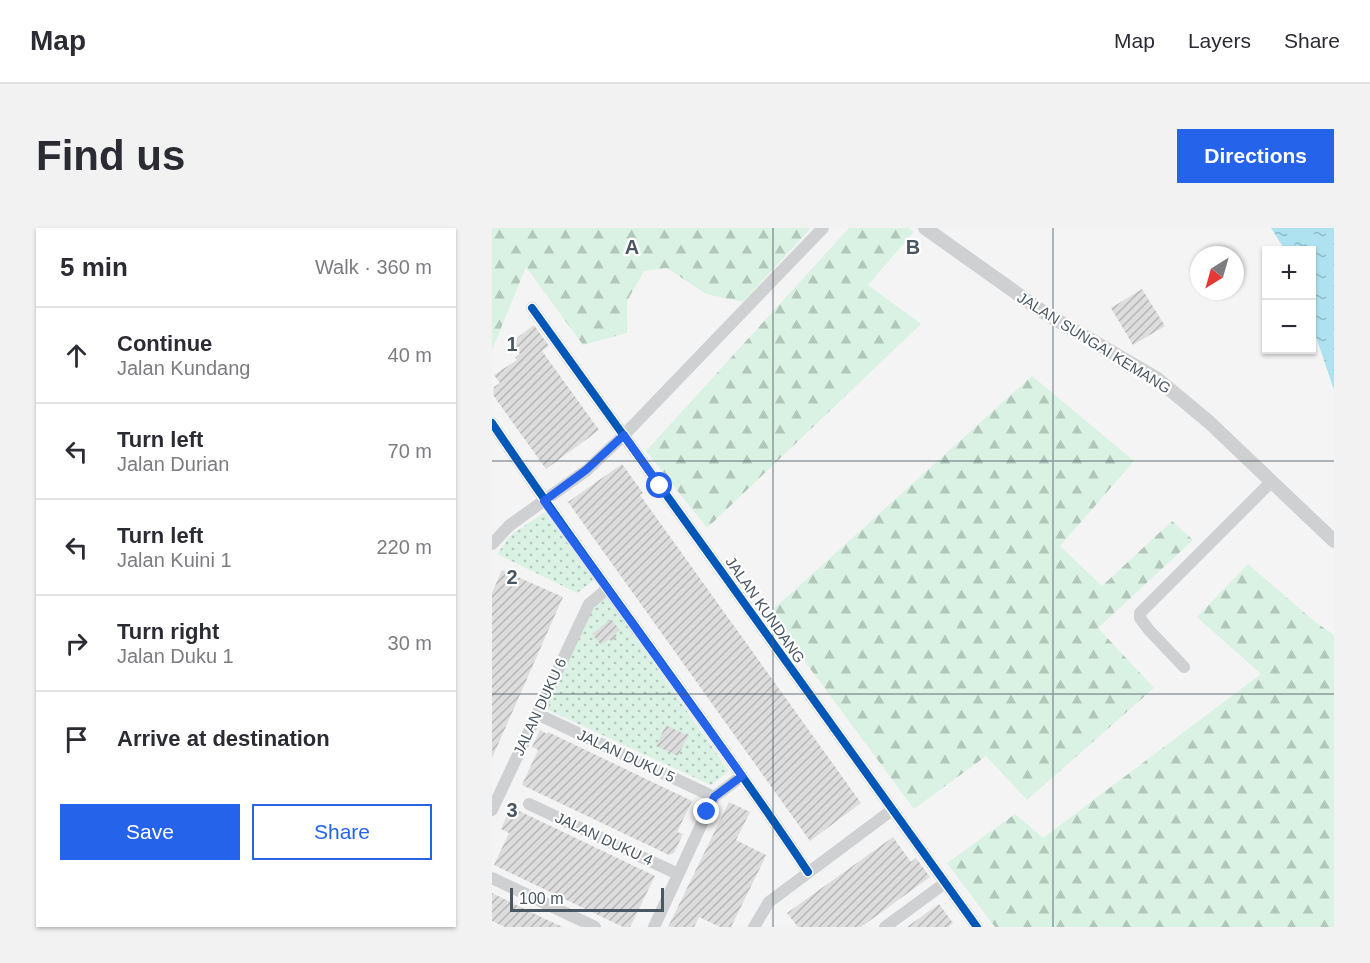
<!DOCTYPE html>
<meta charset="utf-8">
<style>
:root{--surface:#fff;--page:#f2f2f3;--text:#2b2b33;--muted:#7c7c81;--line:#e1e1e2;--accent:#2563eb}
body{margin:0;font-family:Arial,sans-serif;background:var(--page);color:var(--text)}
.controls{position:absolute;right:18px;top:18px;display:grid;overflow:hidden;border-radius:0px;box-shadow:0 2px 4px #0004}
.controls button{width:54px;height:54px;display:grid;place-items:center;padding:0;border:0;border-bottom:2px solid var(--line);background:var(--surface);color:var(--text);font:30px sans-serif}
.compass{position:absolute;left:698px;top:18px;width:54px;height:54px;border-radius:50%;background:var(--surface);box-shadow:0 2px 4px #0004;rotate:217deg}
.scale{position:absolute;left:18px;bottom:15px;width:154px;box-sizing:border-box;padding-left:6px;border:3px solid #4a5661;border-top:0;font-size:16px;line-height:21px;white-space:nowrap;color:#4a5661;-webkit-text-stroke:4px #fff;paint-order:stroke}
.stop{position:absolute;width:18px;height:18px;margin:-14px;border:4px solid #2563eb;border-radius:50%;background:#fff}
.stop.end{background:#2563eb;border-color:#fff;box-shadow:0 2px 6px #0008}
.list{margin:0;padding:0;list-style:none}
h2{display:flex;justify-content:space-between;align-items:center;height:78px;margin:0;padding:0 24px;font-size:26px}
h2 small{font-size:20px;font-weight:400;color:var(--muted)}
.list li{display:grid;grid-template-columns:39px 1fr auto;gap:18px;align-items:center;box-sizing:border-box;height:96px;padding:0 24px;border-top:2px solid var(--line)}
.list b{display:block;font-size:22px;white-space:nowrap}
.list p{margin:0;font-size:20px;white-space:nowrap;color:var(--muted)}
.list em{font-size:20px;font-style:normal;color:var(--muted)}
.actions{display:flex;gap:12px;padding:18px 24px}
.actions a{flex:1;padding:14px 0;border:2px solid var(--accent);border-radius:0px;text-align:center;font-size:21px;color:var(--accent)}
.actions .main{background:var(--accent);color:#fff}
.icon{flex:none;width:33px;height:33px;fill:none;stroke:currentColor;stroke-width:2;stroke-linecap:round;stroke-linejoin:round}
.map{position:relative;flex:none;width:842px;height:699px;overflow:hidden;border-radius:0px}
header{display:flex;align-items:center;gap:36px;box-sizing:border-box;height:84px;padding:0 30px;background:var(--surface);border-bottom:2px solid var(--line)}
header strong{font-size:28px}
nav{display:flex;gap:33px;margin-inline-start:auto;font-size:21px}
.intro{display:flex;align-items:center;justify-content:space-between;box-sizing:border-box;height:144px;padding:0 36px}
h1{margin:0;font-size:42px}
.button{padding:15px 27px;border-radius:0px;background:var(--accent);color:#fff;font-size:21px;font-weight:700}
main{display:flex;gap:36px;padding:0 36px}
aside{flex:1;background:var(--surface);border-radius:0px;box-shadow:0 2px 4px #0004}
.map>svg:first-child{display:block}
.forest{fill:url(#forest-firs)}
.park{fill:url(#park-dots)}
.water{fill:url(#water-ripples)}
.building{fill:url(#building-hatch)}
.lines{fill:none;stroke-linecap:round;stroke-linejoin:round}
.minor{stroke:#ced0d2;stroke-width:12}
.tertiary{stroke:#ced0d2;stroke-width:14}
.cycleway-casing{stroke:#fff;stroke-width:11}
.cycleway{stroke:#0057b8;stroke-width:8}
.route{stroke:#2563eb;stroke-width:8}
.grid{fill:none;stroke:#4a5661;stroke-width:1.5;stroke-opacity:0.55}
.labels{text-anchor:middle;stroke-width:4.5;stroke-linejoin:round;paint-order:stroke}
.street-label{font-size:15px;fill:#4a5661;stroke:#fff}
.grid-label{font-size:20px;text-anchor:middle;font-weight:bold;fill:#4a5661;stroke:#fff;stroke-width:4.5;stroke-linejoin:round;paint-order:stroke}
</style>
<header>
<strong>Map</strong>
<nav><a>Map</a><a>Layers</a><a>Share</a></nav>
</header>
<div class="intro"><h1>Find us</h1><a class="button">Directions</a></div>
<main>
<aside>
<h2>5 min<small>Walk · 360 m</small></h2>
<ul class="list">
<li><svg class="icon" aria-label="ahead" viewBox="0 0 24 24"><path d="M12 20V5M6 11l6-6 6 6"/></svg><div><b>Continue</b><p>Jalan Kundang</p></div><em>40 m</em></li>
<li><svg class="icon" aria-label="left" viewBox="0 0 24 24"><path d="M17 20v-9H6M10 6l-5 5 5 5"/></svg><div><b>Turn left</b><p>Jalan Durian</p></div><em>70 m</em></li>
<li><svg class="icon" aria-label="left" viewBox="0 0 24 24"><path d="M17 20v-9H6M10 6l-5 5 5 5"/></svg><div><b>Turn left</b><p>Jalan Kuini 1</p></div><em>220 m</em></li>
<li><svg class="icon" aria-label="right" viewBox="0 0 24 24"><path d="M7 20v-9h11M14 6l5 5-5 5"/></svg><div><b>Turn right</b><p>Jalan Duku 1</p></div><em>30 m</em></li>
<li><svg class="icon" aria-label="arrive" viewBox="0 0 24 24"><path d="M6 21V4h12l-3 4 3 4H6"/></svg><div><b>Arrive at destination</b></div></li>
</ul>
<div class="actions"><a class="main">Save</a><a>Share</a></div>
</aside>
<div class="map">
<svg width="842" height="699" viewBox="0 0 842 699">
<defs>
<pattern id="forest-firs" width="22" height="20" patternUnits="userSpaceOnUse" patternTransform="scale(1.5)"><rect width="22" height="20" fill="#d9f2e3"/><path d="M5 1l3.5 6h-7zM16 11l3.5 6h-7z" fill="#b2c7bb"/></pattern>
<pattern id="park-dots" width="8" height="8" patternUnits="userSpaceOnUse" patternTransform="scale(1.5)"><rect width="8" height="8" fill="#d9f2e3"/><path d="M2 2h.1M6 6h.1" fill="none" stroke="#b2c7bb" stroke-width="1.8" stroke-linecap="round"/></pattern>
<pattern id="water-ripples" width="26" height="14" patternUnits="userSpaceOnUse" patternTransform="scale(1.5)"><rect width="26" height="14" fill="#aee2f0"/><path d="M2 4q2-2 4 0t4 0M15 11q2-2 4 0t4 0" fill="none" stroke="#90bac6"/></pattern>
<pattern id="building-hatch" width="6" height="6" patternUnits="userSpaceOnUse" patternTransform="scale(1.5)"><rect width="6" height="6" fill="#ddddde"/><path d="M-1 1l2-2M0 6l6-6M5 7l2-2" fill="none" stroke="#b5b6b7"/></pattern>
</defs>
<rect width="100%" height="100%" fill="#f4f4f4"/>
<path class="forest" d="M0,0H319L251,74L214,66L175,40L152,43L135,73V105L91,117L34,39L0,122Z
M357,0H417L422,4L376,57L429,96L215,300L154,223Z
M540,148L642,233L568,318L610,358L680,293L701,312L606,400L662,460L535,572L494,528L422,581L277,385Z
M756,336L822,393L842,407V699H503L455,635L523,586L551,610L769,446L705,389Z"/>
<path class="park" d="M53,284L102,352L85,365L5,326L19,307Z
M115,369L237,543L219,557L54,481L100,380Z"/>
<path class="water" d="M779,0H842V162L820,97V22H793Z"/>
<path class="building" d="M650,61L673,98L641,117L619,80Z
M42,97L57,118L50,123L107,202L54,241L1,167L2,159L8,155L2,147L25,132L23,130L28,126L22,118L26,109Z
M130,236L151,265L148,267L369,575L318,613L76,274Z
M10,342L71,369L0,530V365Z
M119,391L128,402L123,406L125,408L119,413L117,411L109,417L100,406Z
M174,497L196,508L186,528L164,518Z
M48,502L55,506L56,504L200,573L185,604L191,606L182,625L177,627L30,557L46,522L40,519Z
M237,574L258,584L244,612L274,627L270,636L239,699H228L207,689L202,699H176Z
M19,579L163,648L138,699H131L2,637L17,605L9,601Z
M401,609L419,634L424,630L438,649L369,699H306L295,685Z
M0,665L49,689L71,699H13L0,693Z
M447,676L461,695L456,699H415Z"/>
<g class="lines">
<path class="minor" d="M40,80L485,699
M0,195C102,347 215,492 316,644
M0,316L18,297L95,242L132,207L331,0
M692,439L657,402L648,390V385L779,254
M45,486L222,569
M37,576L186,646
M0,582L97,376L115,361
M0,650L103,699
M162,699L222,569L250,548
M262,699L277,674L400,582
M393,699L453,655"/>
<path class="tertiary" d="M433,0L551,84L664,150L717,194L842,313"/>
<defs>
<path id="cycleway" d="M40,80L485,699
M0,195C102,347 215,492 316,644"/>
</defs>
<use href="#cycleway" class="cycleway-casing"/>
<use href="#cycleway" class="cycleway"/>
</g>
<g class="lines">
<path class="route" d="M168,258L132,207L94,242L52,273L250,548L222,569L215,584"/>
</g>
<path class="grid" d="M281,0V699M561,0V699M0,233H842M0,466H842"/>
<g class="labels">
<g class="street-label">
<text transform="translate(602 115) rotate(32)" y="5">JALAN SUNGAI KEMANG</text>
<text transform="translate(273 382) rotate(55)" y="5">JALAN KUNDANG</text>
<text transform="translate(48 479) rotate(-65)" y="5">JALAN DUKU 6</text>
<text transform="translate(134 528) rotate(25)" y="5">JALAN DUKU 5</text>
<text transform="translate(112 611) rotate(25)" y="5">JALAN DUKU 4</text>
</g>
</g>
<g class="grid-label">
<text x="140" y="26">A</text>
<text x="421" y="26">B</text>
<text x="20" y="123">1</text>
<text x="20" y="356">2</text>
<text x="20" y="589">3</text>
</g>
</svg>
<div class="controls">
<button>+</button>
<button>−</button>
</div>
<svg class="compass" viewBox="-18 -18 36 36"><path d="M0-13l5 13h-10z" fill="#e53935"/><path d="M0 13l5-13h-10z" fill="#7c7c81"/></svg>
<div class="scale">100 m</div>
<div class="stop" style="left:168px;top:258px"></div>
<div class="stop end" style="left:215px;top:584px"></div>
</div>
</main>
